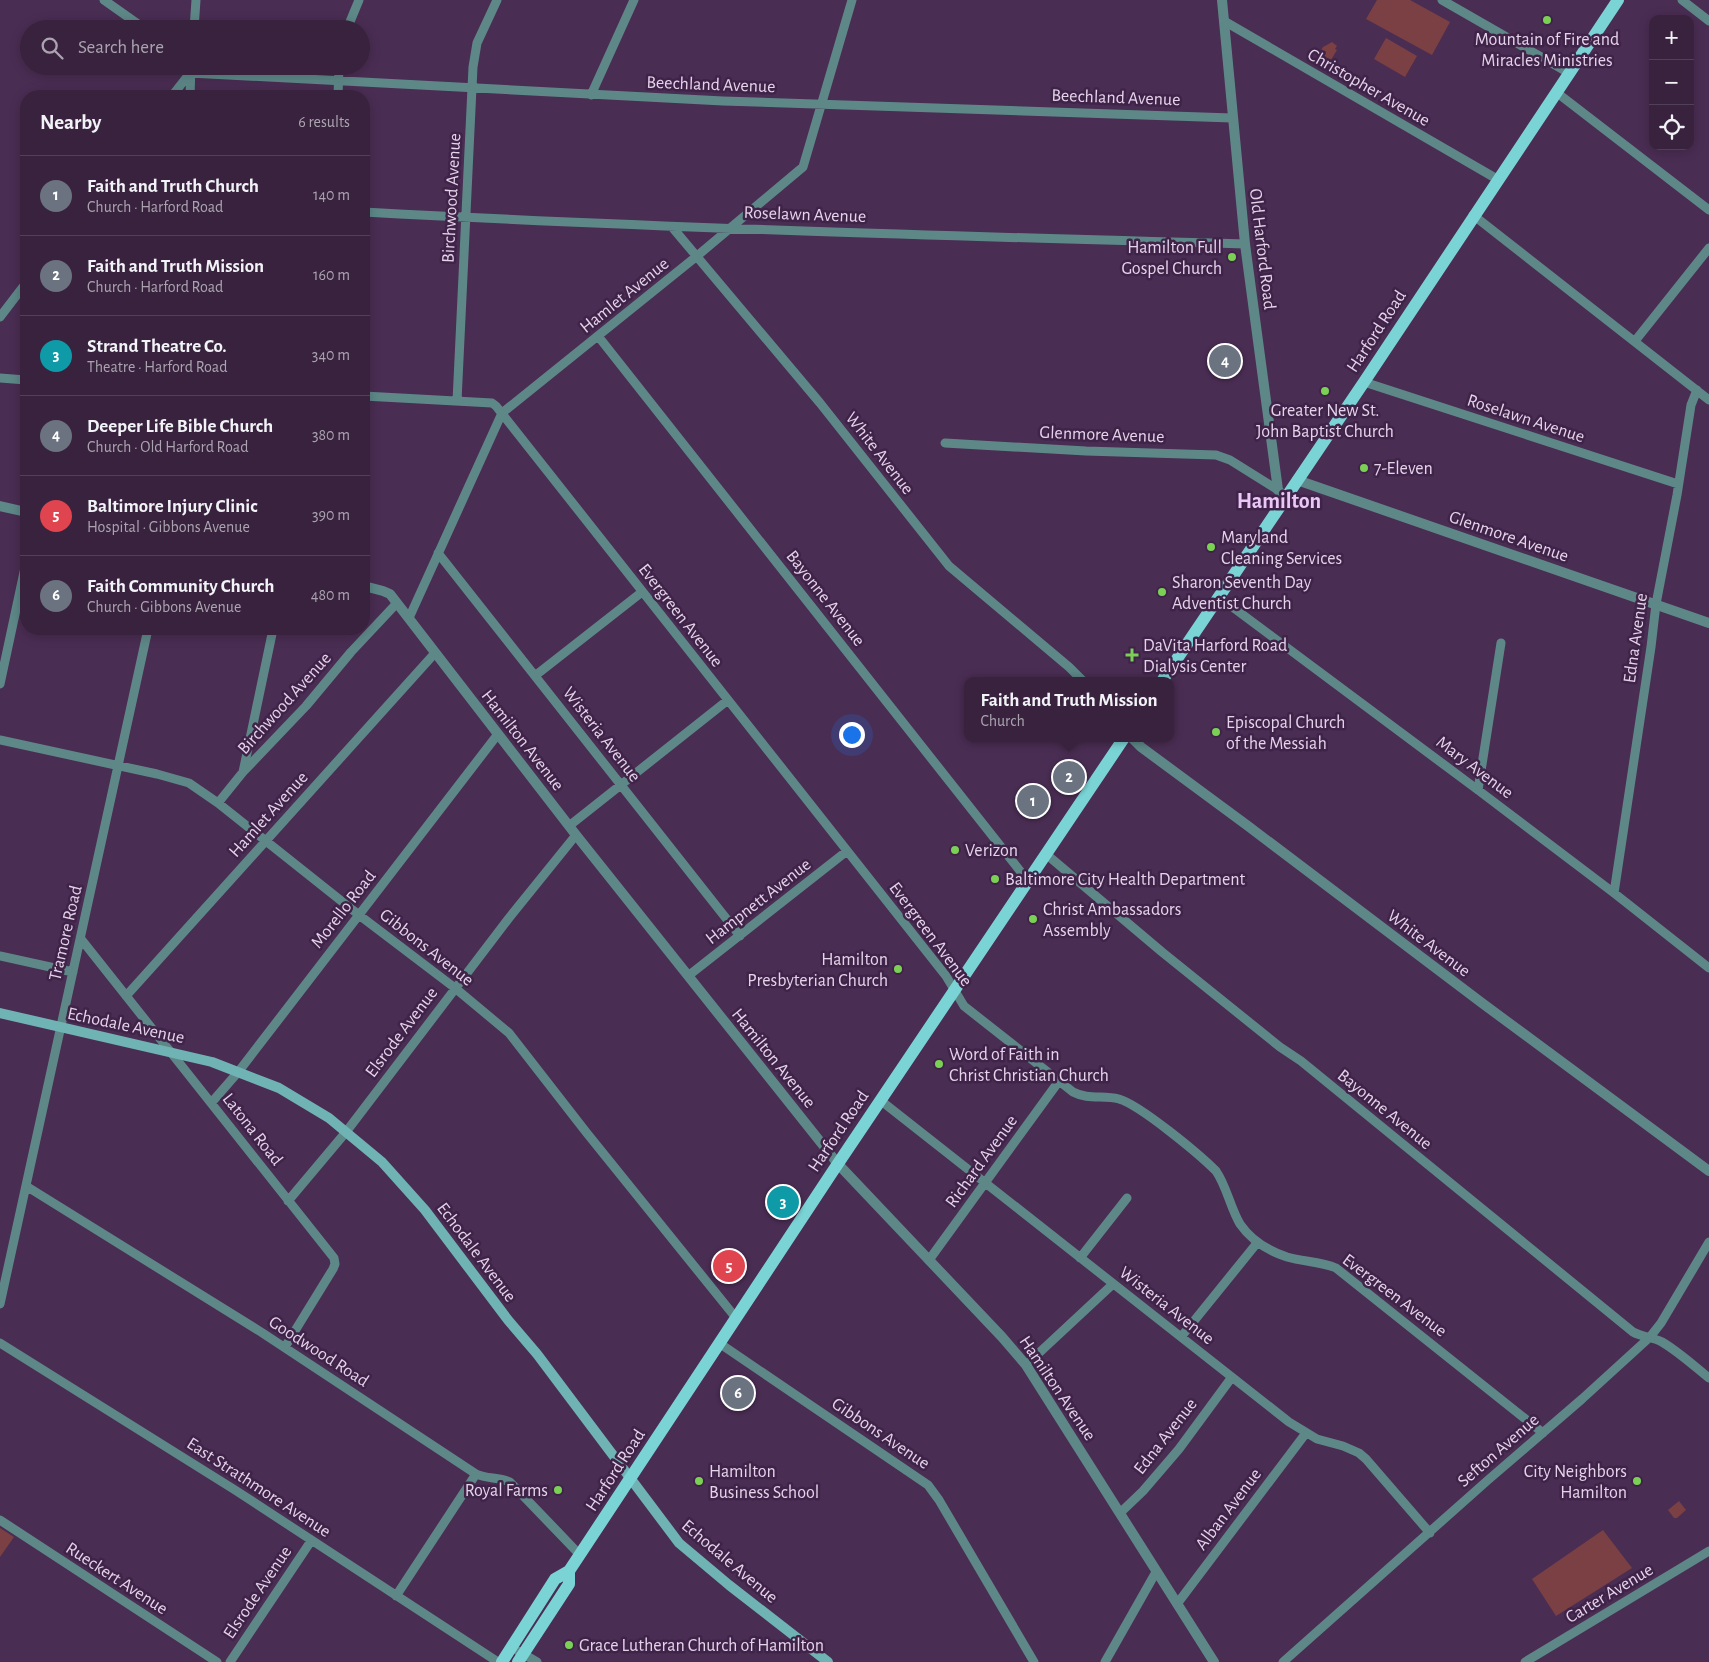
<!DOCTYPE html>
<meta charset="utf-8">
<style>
:root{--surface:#38223e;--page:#3f2a45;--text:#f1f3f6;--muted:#aba4b0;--line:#523f58;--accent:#d93025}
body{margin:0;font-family:"Alegreya Sans",sans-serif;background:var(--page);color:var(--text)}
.controls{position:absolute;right:15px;top:15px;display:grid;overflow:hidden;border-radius:10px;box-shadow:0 2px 12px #0003}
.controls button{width:45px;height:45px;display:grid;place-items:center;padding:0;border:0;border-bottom:1px solid var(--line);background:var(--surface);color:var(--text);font:25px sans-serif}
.you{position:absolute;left:851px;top:734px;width:18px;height:18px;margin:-12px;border:4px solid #fff;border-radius:50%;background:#1a73e8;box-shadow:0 0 0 8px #1a73e833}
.badge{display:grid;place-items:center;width:32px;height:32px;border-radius:50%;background:var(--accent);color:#fff;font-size:16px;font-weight:700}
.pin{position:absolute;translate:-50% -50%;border:2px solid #fff;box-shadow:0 1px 5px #0006}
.popup{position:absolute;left:964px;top:677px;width:210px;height:65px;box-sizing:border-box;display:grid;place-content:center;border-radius:10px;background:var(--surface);filter:drop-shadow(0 1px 4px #0005);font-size:16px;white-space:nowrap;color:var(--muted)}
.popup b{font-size:19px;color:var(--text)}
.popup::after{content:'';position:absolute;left:50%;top:100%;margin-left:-10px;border:10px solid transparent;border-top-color:var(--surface)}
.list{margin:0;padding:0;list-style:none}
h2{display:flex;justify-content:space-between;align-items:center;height:65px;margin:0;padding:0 20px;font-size:21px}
h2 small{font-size:16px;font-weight:400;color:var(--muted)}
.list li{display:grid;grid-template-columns:32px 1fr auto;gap:15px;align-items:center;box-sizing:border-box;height:80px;padding:0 20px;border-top:1px solid var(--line)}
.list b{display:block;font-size:19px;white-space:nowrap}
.list p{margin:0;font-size:16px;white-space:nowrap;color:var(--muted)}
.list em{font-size:16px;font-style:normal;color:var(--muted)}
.icon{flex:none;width:28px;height:28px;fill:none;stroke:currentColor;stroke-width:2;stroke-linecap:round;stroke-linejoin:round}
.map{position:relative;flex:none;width:1709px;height:1662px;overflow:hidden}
.search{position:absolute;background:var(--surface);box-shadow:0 2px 12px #0003;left:20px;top:20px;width:350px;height:55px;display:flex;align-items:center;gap:12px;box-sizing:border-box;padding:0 18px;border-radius:28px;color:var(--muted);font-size:19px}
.panel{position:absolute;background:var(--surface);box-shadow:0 2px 12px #0003;left:20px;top:90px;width:350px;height:545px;border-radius:20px}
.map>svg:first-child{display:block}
.green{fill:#7a4043}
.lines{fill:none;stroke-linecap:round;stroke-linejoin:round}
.minor{stroke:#5e8888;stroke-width:9}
.tertiary{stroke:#5e8888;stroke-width:10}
.secondary{stroke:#6fb3b4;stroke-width:10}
.primary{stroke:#7ad4d6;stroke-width:12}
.poi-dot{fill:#7bd156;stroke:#3f2348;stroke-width:2}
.labels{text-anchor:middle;stroke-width:5;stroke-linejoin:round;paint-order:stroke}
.poi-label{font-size:18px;fill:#e5d3eb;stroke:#3f2348;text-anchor:start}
.street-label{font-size:18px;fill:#e5d3eb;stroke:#3f2348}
.district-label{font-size:22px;font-weight:bold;fill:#eac7f6;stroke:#3f2348}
</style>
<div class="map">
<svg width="1709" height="1662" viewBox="0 0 1709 1662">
<rect width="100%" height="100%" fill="#4a2d53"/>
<path class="green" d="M1377,0H1410L1450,22L1432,55L1366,19Z
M1386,38L1417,56L1405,77L1374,59Z
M1332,42L1337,46L1335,49L1337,50L1326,68L1315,61L1323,47Z
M1679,1501L1686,1510L1677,1518H1674L1668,1510Z
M0,1528L14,1537L0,1557Z
M1603,1530L1632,1568L1556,1616L1532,1579Z"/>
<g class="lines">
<path class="minor" d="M104,0L145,29
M1442,0L1569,73
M1682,0L1709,21
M1224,21L1497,179
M194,29L196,0
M347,29L359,0
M1556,92L1709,210
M591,95L634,0
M172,96L190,73L723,101L1232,118
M190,96L191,66
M338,96L339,66
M364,212C657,228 951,236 1245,244
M1473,215L1709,400
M672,227L820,403L949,566L1069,667L1083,681
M0,317L26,283
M598,336L1028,881
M1635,341L1709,248
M0,378L26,380
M1364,382L1678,484
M364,396L492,403L496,406L946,976L964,1006L1073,1092C1088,1100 1103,1095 1119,1099C1140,1105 1199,1154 1216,1171C1227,1187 1230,1207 1240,1224C1251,1240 1269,1251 1287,1257C1304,1262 1320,1261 1336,1268L1543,1433
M457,401L473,67L477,43L497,0
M945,443L1086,451L1216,455L1230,460L1278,490
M438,553L740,936
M1219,597L1478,790L1614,893L1709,968
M409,618L502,413L697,256L803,167L852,0
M536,675L642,592
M0,684L26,563
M0,740L157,774L189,783L218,803L359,915L455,988L509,1033L586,1132L736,1318
M243,772L272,634
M1478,790L1501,643
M218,803L243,772L306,706L351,652L397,603
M569,826L728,700
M1046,854L1162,952L1280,1047L1301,1061L1633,1332C1642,1337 1653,1337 1662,1342C1679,1352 1694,1366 1709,1378
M1614,893L1651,647L1656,604L1677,495L1691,405L1697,390
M81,939L334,1258L335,1264L333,1269L285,1347
M0,956L73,972
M688,976L847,851
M126,996L435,653
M880,1100L1289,1422L1317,1439L1343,1446L1359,1453L1366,1459L1430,1533
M212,1102L239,1071L498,734
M26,1186L261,1332L476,1474C487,1479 499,1477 510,1482L580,1555
M288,1201L346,1132L509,918L576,835
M1080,1258L1127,1198
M929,1260L1059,1081
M0,1304L148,629
M1181,1337L1257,1243
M0,1343L235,1490L498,1662
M719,1343L928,1485L939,1500L1034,1662
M1026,1365L1113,1284
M1120,1513L1143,1491L1179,1449L1232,1377
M0,1520L217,1662
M396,1596L476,1474
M1177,1604L1306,1433
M518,1651L537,1662
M230,1662L311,1541
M1105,1662L1156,1572
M1283,1662L1488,1480L1582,1399L1650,1337L1661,1323L1709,1242
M1525,1662L1709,1551"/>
<path class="tertiary" d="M1222,0L1245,244L1278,490L1285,498
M1297,480L1709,623
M0,506L26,512
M364,586L383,591L390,594L576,835L838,1164L1002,1337L1026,1365L1214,1662
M1132,738L1141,747L1248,826L1482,1003L1709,1171"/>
<path class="secondary" d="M0,1013L212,1062L279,1088L329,1118L382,1162L425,1210L508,1320L537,1354L679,1543L729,1585L828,1662"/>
<path class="primary" d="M1162,681L1364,382L1618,0
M502,1662L555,1579L569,1571L833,1171L1124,738
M518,1662L569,1584V1571"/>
</g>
<g class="poi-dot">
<circle cx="1547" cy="20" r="5"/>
<circle cx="1232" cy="257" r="5"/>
<circle cx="1325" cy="391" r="5"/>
<circle cx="1364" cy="468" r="5"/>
<circle cx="1211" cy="547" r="5"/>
<circle cx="1162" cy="592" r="5"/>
<path d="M1129.5 647.5h5v5h5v5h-5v5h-5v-5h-5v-5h5z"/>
<circle cx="1216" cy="732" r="5"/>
<circle cx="955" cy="850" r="5"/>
<circle cx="995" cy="879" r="5"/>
<circle cx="1033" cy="919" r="5"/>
<circle cx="898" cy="969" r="5"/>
<circle cx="939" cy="1064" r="5"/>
<circle cx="699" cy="1481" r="5"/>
<circle cx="1637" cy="1481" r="5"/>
<circle cx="558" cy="1490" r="5"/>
<circle cx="569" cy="1645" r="5"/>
</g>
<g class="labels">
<g class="poi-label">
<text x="1547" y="45" text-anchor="middle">Mountain of Fire and<tspan x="1547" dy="21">Miracles Ministries</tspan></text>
<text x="1222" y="253" text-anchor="end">Hamilton Full<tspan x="1222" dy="21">Gospel Church</tspan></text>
<text x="1325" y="416" text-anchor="middle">Greater New St.<tspan x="1325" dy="21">John Baptist Church</tspan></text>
<text x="1374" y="474">7-Eleven</text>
<text x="1221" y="543">Maryland<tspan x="1221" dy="21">Cleaning Services</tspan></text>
<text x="1172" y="588">Sharon Seventh Day<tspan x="1172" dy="21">Adventist Church</tspan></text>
<text x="1143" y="651">DaVita Harford Road<tspan x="1143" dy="21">Dialysis Center</tspan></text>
<text x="1226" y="728">Episcopal Church<tspan x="1226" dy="21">of the Messiah</tspan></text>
<text x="965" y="856">Verizon</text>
<text x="1005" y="885">Baltimore City Health Department</text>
<text x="1043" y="915">Christ Ambassadors<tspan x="1043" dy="21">Assembly</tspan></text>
<text x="888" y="965" text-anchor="end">Hamilton<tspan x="888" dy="21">Presbyterian Church</tspan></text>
<text x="949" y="1060">Word of Faith in<tspan x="949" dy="21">Christ Christian Church</tspan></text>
<text x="709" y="1477">Hamilton<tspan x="709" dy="21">Business School</tspan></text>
<text x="1627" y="1477" text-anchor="end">City Neighbors<tspan x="1627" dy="21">Hamilton</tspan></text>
<text x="548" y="1496" text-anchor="end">Royal Farms</text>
<text x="579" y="1651">Grace Lutheran Church of Hamilton</text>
</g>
<g class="street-label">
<text transform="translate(711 84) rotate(2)" y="6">Beechland Avenue</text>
<text transform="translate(1369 87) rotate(30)" y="6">Christopher Avenue</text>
<text transform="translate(1116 97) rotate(2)" y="6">Beechland Avenue</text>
<text transform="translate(451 198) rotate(-87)" y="6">Birchwood Avenue</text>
<text transform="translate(805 214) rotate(2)" y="6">Roselawn Avenue</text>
<text transform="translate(1263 249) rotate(83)" y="6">Old Harford Road</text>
<text transform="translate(624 295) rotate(-39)" y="6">Hamlet Avenue</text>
<text transform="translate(1376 331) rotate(-57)" y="6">Harford Road</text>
<text transform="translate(1526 418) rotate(18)" y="6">Roselawn Avenue</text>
<text transform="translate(1102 434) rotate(2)" y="6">Glenmore Avenue</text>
<text transform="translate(880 453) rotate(52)" y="6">White Avenue</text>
<text transform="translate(1509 536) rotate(19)" y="6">Glenmore Avenue</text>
<text transform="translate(826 598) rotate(52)" y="6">Bayonne Avenue</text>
<text transform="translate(681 615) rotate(52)" y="6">Evergreen Avenue</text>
<text transform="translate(1635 638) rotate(-82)" y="6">Edna Avenue</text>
<text transform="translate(284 703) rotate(-48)" y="6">Birchwood Avenue</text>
<text transform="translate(602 734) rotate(52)" y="6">Wisteria Avenue</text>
<text transform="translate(523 740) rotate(52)" y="6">Hamilton Avenue</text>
<text transform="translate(1475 767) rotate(37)" y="6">Mary Avenue</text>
<text transform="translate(268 814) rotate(-48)" y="6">Hamlet Avenue</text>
<text transform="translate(758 901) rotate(-38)" y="6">Hampnett Avenue</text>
<text transform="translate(343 909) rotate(-52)" y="6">Morello Road</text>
<text transform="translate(65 933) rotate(-77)" y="6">Tramore Road</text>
<text transform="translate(931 934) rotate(53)" y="6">Evergreen Avenue</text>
<text transform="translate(1429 943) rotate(37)" y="6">White Avenue</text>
<text transform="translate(427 947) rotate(38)" y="6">Gibbons Avenue</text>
<text transform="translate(126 1025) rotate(12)" y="6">Echodale Avenue</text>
<text transform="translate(401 1032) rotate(-53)" y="6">Elsrode Avenue</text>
<text transform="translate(774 1058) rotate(51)" y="6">Hamilton Avenue</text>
<text transform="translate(1385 1109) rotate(39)" y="6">Bayonne Avenue</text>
<text transform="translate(253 1129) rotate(52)" y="6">Latona Road</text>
<text transform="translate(838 1131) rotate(-56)" y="6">Harford Road</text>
<text transform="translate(981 1161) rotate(-54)" y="6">Richard Avenue</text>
<text transform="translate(477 1252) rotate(53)" y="6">Echodale Avenue</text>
<text transform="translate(1395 1295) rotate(37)" y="6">Evergreen Avenue</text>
<text transform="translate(1167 1305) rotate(38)" y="6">Wisteria Avenue</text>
<text transform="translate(319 1351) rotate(33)" y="6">Goodwood Road</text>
<text transform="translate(1058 1388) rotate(56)" y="6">Hamilton Avenue</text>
<text transform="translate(881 1433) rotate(34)" y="6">Gibbons Avenue</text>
<text transform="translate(1165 1436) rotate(-52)" y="6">Edna Avenue</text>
<text transform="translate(1498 1450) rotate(-41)" y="6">Sefton Avenue</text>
<text transform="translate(615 1470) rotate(-57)" y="6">Harford Road</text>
<text transform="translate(259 1487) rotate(33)" y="6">East Strathmore Avenue</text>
<text transform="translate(1228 1509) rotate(-53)" y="6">Alban Avenue</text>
<text transform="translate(730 1561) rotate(40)" y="6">Echodale Avenue</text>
<text transform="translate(117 1578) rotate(33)" y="6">Rueckert Avenue</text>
<text transform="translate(257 1592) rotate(-56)" y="6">Elsrode Avenue</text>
<text transform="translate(1609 1593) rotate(-31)" y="6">Carter Avenue</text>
</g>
<g class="district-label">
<text x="1279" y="508">Hamilton</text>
</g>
</g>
</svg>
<div class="controls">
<button>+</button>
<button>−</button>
<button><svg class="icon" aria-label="locate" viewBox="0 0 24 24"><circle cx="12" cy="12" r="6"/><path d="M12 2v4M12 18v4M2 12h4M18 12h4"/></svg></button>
</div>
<div class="you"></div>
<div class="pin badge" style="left:1033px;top:801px;background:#6b7280">1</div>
<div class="pin badge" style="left:1069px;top:777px;background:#6b7280">2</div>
<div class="popup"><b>Faith and Truth Mission</b>Church</div>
<div class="pin badge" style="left:783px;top:1202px;background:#0f9aa8">3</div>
<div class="pin badge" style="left:1225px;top:361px;background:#6b7280">4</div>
<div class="pin badge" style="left:729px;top:1266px;background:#e0444e">5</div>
<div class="pin badge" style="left:738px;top:1393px;background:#6b7280">6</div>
<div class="search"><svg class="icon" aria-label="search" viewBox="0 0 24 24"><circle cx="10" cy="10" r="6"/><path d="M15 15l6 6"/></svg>Search here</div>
<section class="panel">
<h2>Nearby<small>6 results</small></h2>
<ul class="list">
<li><span class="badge" style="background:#6b7280">1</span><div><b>Faith and Truth Church</b><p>Church · Harford Road</p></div><em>140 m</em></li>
<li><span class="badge" style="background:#6b7280">2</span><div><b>Faith and Truth Mission</b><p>Church · Harford Road</p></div><em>160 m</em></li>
<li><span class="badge" style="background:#0f9aa8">3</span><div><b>Strand Theatre Co.</b><p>Theatre · Harford Road</p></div><em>340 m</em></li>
<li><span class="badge" style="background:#6b7280">4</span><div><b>Deeper Life Bible Church</b><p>Church · Old Harford Road</p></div><em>380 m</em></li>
<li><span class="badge" style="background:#e0444e">5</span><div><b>Baltimore Injury Clinic</b><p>Hospital · Gibbons Avenue</p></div><em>390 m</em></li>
<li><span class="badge" style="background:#6b7280">6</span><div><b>Faith Community Church</b><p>Church · Gibbons Avenue</p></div><em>480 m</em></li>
</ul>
</section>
</div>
